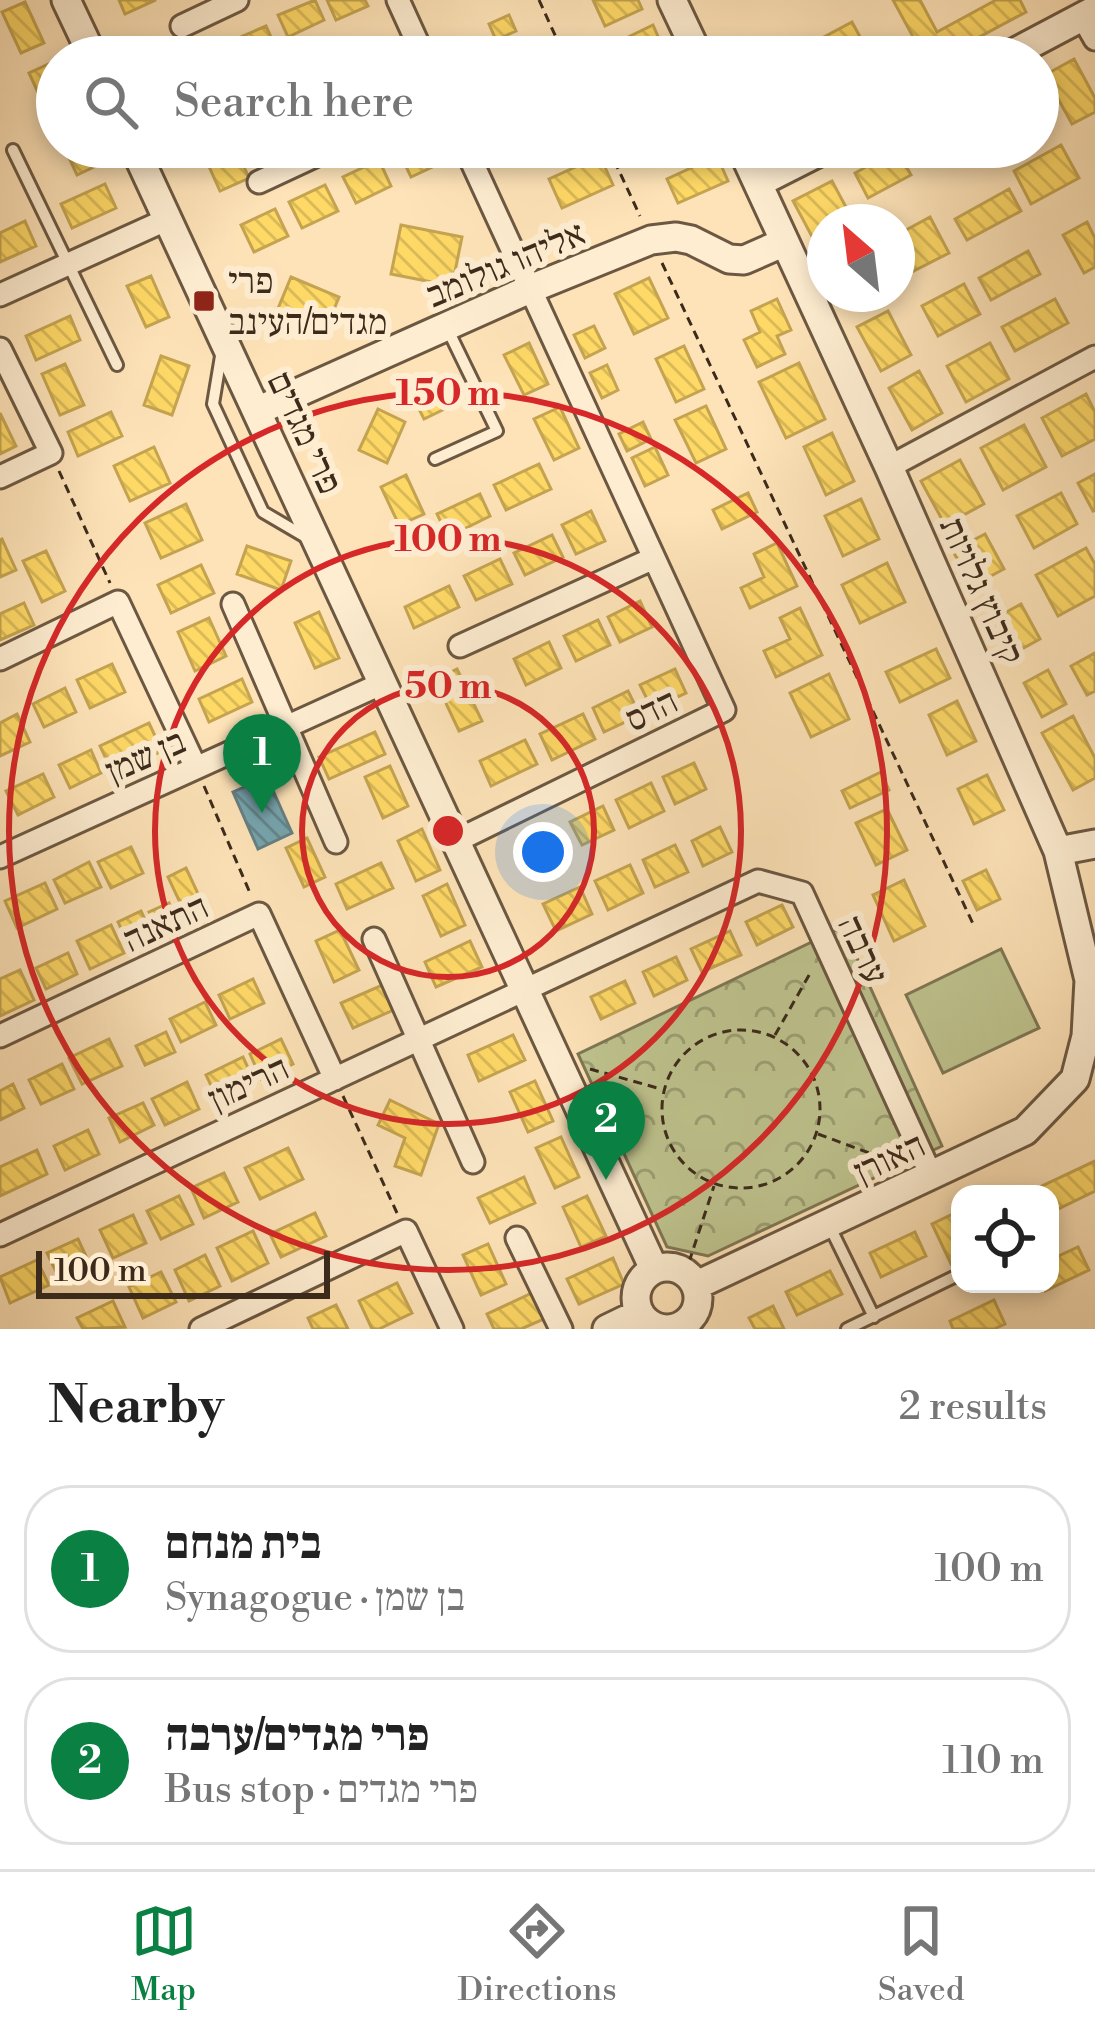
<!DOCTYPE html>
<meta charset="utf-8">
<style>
:root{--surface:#fff;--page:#f6f6f6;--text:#222;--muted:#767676;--line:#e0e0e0;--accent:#0b8043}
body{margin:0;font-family:"Libre Bodoni","Frank Ruhl Libre",serif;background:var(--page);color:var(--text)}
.controls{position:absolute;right:36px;bottom:36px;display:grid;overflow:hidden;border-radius:24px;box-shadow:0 6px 18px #0003}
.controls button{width:108px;height:108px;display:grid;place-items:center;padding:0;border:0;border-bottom:3px solid var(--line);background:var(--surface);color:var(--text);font:60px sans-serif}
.compass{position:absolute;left:807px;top:204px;width:108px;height:108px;border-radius:50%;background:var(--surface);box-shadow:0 6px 18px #0003;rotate:332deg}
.scale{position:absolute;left:36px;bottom:30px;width:294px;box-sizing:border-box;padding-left:12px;border:6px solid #3c2a1b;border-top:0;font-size:33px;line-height:42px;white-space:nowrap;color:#3c2a1b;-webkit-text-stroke:9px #feedd1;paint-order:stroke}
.you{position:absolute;left:543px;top:852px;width:42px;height:42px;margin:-30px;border:9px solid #fff;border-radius:50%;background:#1a73e8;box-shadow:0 0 0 18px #1a73e833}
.badge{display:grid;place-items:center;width:78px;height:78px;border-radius:50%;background:var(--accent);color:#fff;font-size:39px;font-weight:700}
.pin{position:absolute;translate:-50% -99px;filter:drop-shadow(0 3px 6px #0008)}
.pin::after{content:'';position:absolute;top:63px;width:42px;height:36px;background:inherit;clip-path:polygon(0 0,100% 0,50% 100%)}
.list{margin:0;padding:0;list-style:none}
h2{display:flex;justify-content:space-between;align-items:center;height:156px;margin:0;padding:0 48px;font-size:51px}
h2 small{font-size:39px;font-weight:400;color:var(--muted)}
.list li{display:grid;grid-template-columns:78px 1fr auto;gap:36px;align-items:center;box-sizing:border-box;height:168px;margin:0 24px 24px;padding:0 24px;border:3px solid var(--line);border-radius:48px}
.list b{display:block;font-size:45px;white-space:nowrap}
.list p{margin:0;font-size:39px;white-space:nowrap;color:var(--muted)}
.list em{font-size:39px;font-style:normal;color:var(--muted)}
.icon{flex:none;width:66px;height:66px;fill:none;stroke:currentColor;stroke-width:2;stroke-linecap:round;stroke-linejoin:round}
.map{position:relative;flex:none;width:1095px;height:1329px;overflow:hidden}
.search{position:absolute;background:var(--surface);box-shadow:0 6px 18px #0003;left:36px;right:36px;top:36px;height:132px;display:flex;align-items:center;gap:30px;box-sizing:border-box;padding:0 42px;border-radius:66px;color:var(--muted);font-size:45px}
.sheet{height:540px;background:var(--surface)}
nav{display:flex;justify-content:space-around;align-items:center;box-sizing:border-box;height:168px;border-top:3px solid var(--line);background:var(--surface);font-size:33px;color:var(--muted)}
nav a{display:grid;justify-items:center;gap:6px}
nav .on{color:var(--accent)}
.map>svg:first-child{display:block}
.park{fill:url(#park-crowns);stroke:#7e7755;stroke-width:3}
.pitch{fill:#bfc48f;stroke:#7e7755;stroke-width:3}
.homes{fill:url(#homes-back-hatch);stroke:#c4a450;stroke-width:3}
.public{fill:url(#public-back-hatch);stroke:#658083;stroke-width:3}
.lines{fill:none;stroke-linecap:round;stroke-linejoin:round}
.service-casing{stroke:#6c5842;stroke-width:16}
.minor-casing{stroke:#6c5842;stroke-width:27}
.tertiary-casing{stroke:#6c5842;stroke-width:33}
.path{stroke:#3c2a1b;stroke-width:3;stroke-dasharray:9 6;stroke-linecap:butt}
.service{stroke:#feedd1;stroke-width:10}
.minor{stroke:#feedd1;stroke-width:21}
.tertiary{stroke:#feedd1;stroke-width:27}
.ring{fill:none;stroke:#d62828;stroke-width:6}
.poi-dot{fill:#8f2418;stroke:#feedd1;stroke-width:4.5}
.labels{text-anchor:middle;stroke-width:12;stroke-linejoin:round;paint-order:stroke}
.street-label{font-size:36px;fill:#3c2a1b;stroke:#feedd1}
.poi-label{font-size:36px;fill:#3c2a1b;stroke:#feedd1;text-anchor:start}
.centre{fill:#d62828;stroke:#feedd1;stroke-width:6}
.ring-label{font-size:36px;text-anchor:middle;font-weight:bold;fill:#d62828;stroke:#feedd1;stroke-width:12;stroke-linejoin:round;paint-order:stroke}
</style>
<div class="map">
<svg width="1095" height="1329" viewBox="0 0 1095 1329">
<defs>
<pattern id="park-crowns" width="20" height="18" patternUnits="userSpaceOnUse" patternTransform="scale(3)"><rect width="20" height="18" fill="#bfc48f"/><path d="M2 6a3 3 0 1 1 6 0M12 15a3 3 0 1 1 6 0" fill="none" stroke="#9c9f74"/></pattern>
<pattern id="homes-back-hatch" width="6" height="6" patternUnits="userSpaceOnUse" patternTransform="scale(3)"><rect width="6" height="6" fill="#ffd966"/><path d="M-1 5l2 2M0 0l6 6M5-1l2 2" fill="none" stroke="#dbba58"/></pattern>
<pattern id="public-back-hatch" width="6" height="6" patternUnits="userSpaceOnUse" patternTransform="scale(3)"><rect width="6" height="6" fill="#76a5af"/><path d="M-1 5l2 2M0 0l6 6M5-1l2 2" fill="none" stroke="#62878e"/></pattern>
</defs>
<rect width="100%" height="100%" fill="#fee3b8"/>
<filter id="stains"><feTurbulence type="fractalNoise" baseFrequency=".00167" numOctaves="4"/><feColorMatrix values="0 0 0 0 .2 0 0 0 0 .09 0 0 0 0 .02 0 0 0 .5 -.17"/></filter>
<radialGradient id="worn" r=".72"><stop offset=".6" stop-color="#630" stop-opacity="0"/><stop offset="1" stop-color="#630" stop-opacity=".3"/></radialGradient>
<path class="park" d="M843,927L942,1146L708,1256L667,1247L578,1054Z"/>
<path class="pitch" d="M1001,949L1039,1028L943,1073L906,995Z"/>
<path class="homes" d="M119,0H156L125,14Z
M315,0L324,20L288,37L278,15Z
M327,0H365L368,6L336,20Z
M593,0H638L642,9L605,26Z
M893,0H920L937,32L996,0H1020L1026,12L942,57H924Z
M25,2L44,43L21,53L2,12Z
M509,15L516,31L496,40L489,24Z
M852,22L866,48L849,57H815L809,45Z
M653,25L667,57H625L618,42Z
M266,26L276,48L257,57H236L229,42Z
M1074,59L1095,98V112L1072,124L1045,75Z
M53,62L57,72V110L48,114L29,73Z
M1038,100L1052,125L1038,132Z
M1061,145L1079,178L1031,204L1014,171Z
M64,147H92L100,164L77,175Z
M419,147H439L445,161L411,177L401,156Z
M478,147H515L516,148L485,162Z
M658,147H699L665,162Z
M924,147H970L934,166Z
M236,149L249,178L220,191L207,162Z
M897,150L911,175L868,198L855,173Z
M600,156L613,185L562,208L549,179Z
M717,156L728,181L678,203L667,179Z
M379,160L391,186L356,203L343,177Z
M832,181L854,222H825V239L816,244L793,201Z
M105,184L116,208L72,228L61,204Z
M325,185L338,211L302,228L289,202Z
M1009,189L1021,211L967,240L955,219Z
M275,209L288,236L254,252L241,225Z
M930,217L949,253L900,278L897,272V235Z
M25,221L36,246L0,262V233Z
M1087,222L1095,238V267L1084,273L1063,235Z
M401,225L462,237L452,286L391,274Z
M1028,251L1040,274L991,300L979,278Z
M151,276L169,317L146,327L127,286Z
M291,277L339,297L325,331L277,311Z
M649,278L668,318L634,334L615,294Z
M964,284L980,314L938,336L922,306Z
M777,299L791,330L777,336L785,354L757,367L744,340L760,332L751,311Z
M1055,299L1068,323L1015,351L1002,327Z
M888,311L911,355L881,371L857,327Z
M70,316L80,340L36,360L26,336Z
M594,326L605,348L585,358L574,335Z
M529,343L548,384L524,395L504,355Z
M990,343L1009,379L966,402L947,366Z
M684,346L704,389L676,402L656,359Z
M161,356L189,366L172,415L144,405Z
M799,363L825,419L786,438L759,382Z
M65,364L84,405L60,415L42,374Z
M607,365L618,390L602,398L590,373Z
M919,371L942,413L912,430L889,388Z
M454,375L465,399L424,419L412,395Z
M1086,394L1095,412V439L1062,456L1042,418Z
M706,406L726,449L696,463L675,420Z
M560,407L579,448L554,460L534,419Z
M378,409L405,422L387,463L359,450Z
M111,412L122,436L78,456L68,432Z
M0,413L16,446L0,454Z
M643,422L651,439L627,451L619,434Z
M1024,425L1046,467L1003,490L981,448Z
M832,433L854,481L826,495L804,447Z
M154,447L170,483L130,501L114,466Z
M655,447L668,475L645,486L632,458Z
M960,460L984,504L945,525L921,481Z
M539,464L551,489L506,510L494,485Z
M1095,474V510L1093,511L1078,483Z
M406,475L424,514L399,525L381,487Z
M748,493L757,512L722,529L713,510Z
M1061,493L1077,524L1034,548L1017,516Z
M480,494L490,516L448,537L437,514Z
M861,499L879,539L843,556L825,516Z
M186,504L202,540L161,558L145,523Z
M591,511L605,541L576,554L562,525Z
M985,534L1004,569L972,586L953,551Z
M552,535L563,557L525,575L514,553Z
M2,539L16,570L0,577V540Z
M777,543L797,586L750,608L741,588L764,577L754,554Z
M247,546L291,561L281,590L237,574Z
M1086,548L1095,564V596L1058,616L1036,575Z
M46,551L65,591L42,602L23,561Z
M500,559L512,584L476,600L464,576Z
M887,563L905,602L860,623L842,585Z
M201,565L214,593L171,613L158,585Z
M449,586L459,607L414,628L405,607Z
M640,601L652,627L620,642L608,617Z
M24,603L34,625L0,640V614Z
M1021,604L1040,639L1011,655L992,620Z
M800,608L822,655L776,677L764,651L790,639L780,618Z
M319,612L339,658L315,668L295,623Z
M209,618L226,656L195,671L178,632Z
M598,620L610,645L576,661L564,636Z
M549,642L561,668L526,685L514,659Z
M936,649L950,678L900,702L886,672Z
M1095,653V691L1087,695L1071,666Z
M112,664L125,692L90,708L77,680Z
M457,669L482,721L459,731L435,680Z
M675,669L686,693L652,709L640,685Z
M1048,670L1066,704L1042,717L1024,683Z
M829,674L849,719L811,737L790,693Z
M242,679L252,702L209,722L199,699Z
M65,688L76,712L44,727L33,704Z
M628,691L640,715L604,732L593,708Z
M957,701L976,741L947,755L929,715Z
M17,714L30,742L0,756V723Z
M583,714L595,739L552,760L540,734Z
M1073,716L1095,758V778L1073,790L1042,733Z
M149,723L162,751L113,774L100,746Z
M375,732L385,754L329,779L319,757Z
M525,740L537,764L491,786L480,761Z
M91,750L101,773L70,788L59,765Z
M694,763L706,789L675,804L663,777Z
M390,766L408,806L383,818L365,777Z
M881,772L889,790L850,808L842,791Z
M43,774L54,797L18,815L6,791Z
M987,775L1004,810L974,824L958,789Z
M651,783L664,811L629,828L616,800Z
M603,806L614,830L582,845L570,822Z
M887,809L907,850L876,865L856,823Z
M720,827L732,852L703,866L692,841Z
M422,829L440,870L416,881L398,841Z
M558,830L568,852L535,867L525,845Z
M307,838L325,877L304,887L286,848Z
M675,845L688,872L655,887L643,860Z
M131,847L143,873L111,888L98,862Z
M89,862L101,887L65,903L54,880Z
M381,863L393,888L347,909L336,884Z
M630,865L643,893L608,910L595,881Z
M186,868L208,915L190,924L168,877Z
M986,870L1000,899L977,910L963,881Z
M904,880L925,926L894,941L873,895Z
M45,883L57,909L17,928L5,901Z
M447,884L465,925L441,936L423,896Z
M580,887L592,914L556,931L543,904Z
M169,903L182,931L163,940L149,912Z
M782,905L793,927L757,945L746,922Z
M141,911L155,941L132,952L118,922Z
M111,925L124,953L90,969L77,941Z
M340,930L359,970L334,982L316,941Z
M730,931L741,955L702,972L691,949Z
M470,941L482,967L436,987L425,962Z
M68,953L77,974L46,989L36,968Z
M676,957L687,980L654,996L643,972Z
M20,970L34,1000L0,1016V979Z
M253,979L264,1003L230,1019L219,995Z
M625,981L635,1003L601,1019L591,997Z
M387,983L398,1008L353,1028L341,1003Z
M205,1002L216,1025L181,1042L170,1019Z
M166,1032L175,1052L145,1065L136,1046Z
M513,1035L525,1060L479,1081L468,1055Z
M109,1039L122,1066L82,1084L69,1058Z
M281,1039L293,1064L261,1079L250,1054Z
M243,1057L255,1083L218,1100L206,1075Z
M62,1064L74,1089L41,1104L29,1080Z
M535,1081L553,1121L528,1132L510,1092Z
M187,1082L199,1109L165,1125L152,1099Z
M13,1084L24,1108L0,1120V1091Z
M390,1100L439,1124L421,1175L395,1166L405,1138L378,1125Z
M143,1103L154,1125L120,1142L109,1118Z
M88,1130L99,1154L65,1170L54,1146Z
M561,1137L579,1177L555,1188L536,1148Z
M288,1148L303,1179L260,1199L245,1168Z
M37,1150L47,1174L0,1196V1167Z
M1095,1161V1191L1054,1211L1050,1194H1046L1042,1186Z
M224,1173L238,1202L204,1218L191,1188Z
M524,1177L535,1203L490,1223L478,1198Z
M179,1196L193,1224L161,1239L147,1211Z
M587,1196L606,1236L581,1247L563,1207Z
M315,1213L326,1236L281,1257L270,1234Z
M955,1213L960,1222V1260L951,1264L932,1224Z
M133,1215L146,1243L113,1258L100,1230Z
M253,1231L268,1263L232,1281L217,1248Z
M915,1232L926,1256L881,1277L870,1253Z
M78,1239L92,1269L62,1284L47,1253Z
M488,1244L506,1284L481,1295L463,1255Z
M1078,1247L1089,1270L1045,1291L1042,1284H1050V1260Z
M205,1255L220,1286L189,1301L175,1270Z
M613,1258L624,1284L579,1304L567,1279Z
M37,1260L49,1285L10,1303L0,1277Z
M830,1271L842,1294L797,1315L786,1292Z
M161,1272L176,1302L143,1318L129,1287Z
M397,1283L412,1313L379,1329H372L359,1301Z
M532,1293L544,1319L521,1329H494L487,1314Z
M994,1300L1005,1324L994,1329H953L950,1321Z
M113,1301L125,1327L83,1329L77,1318Z
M336,1305L348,1329H313L308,1318Z
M773,1306L784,1329H755L749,1318Z"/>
<path class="public" d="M267,777L292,833L258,849L233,792Z"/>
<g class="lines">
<defs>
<path id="service" d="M13,150L117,365
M222,350L213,404L263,512L309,539
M435,459L497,431L447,328
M829,1225L874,1317
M847,1329L960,1274"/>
<path id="minor" d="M398,0L424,57
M1083,18L1095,39
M182,26L237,0
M259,182L334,147
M0,295L168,219
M0,349L51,453L0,477
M889,467L1095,357
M233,604L336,842
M460,646L654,558
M0,659L118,602L196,768
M456,841L724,710L465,147
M0,857L383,683
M374,939L473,1162
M0,1036L259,914L335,1079
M0,1235L758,881L802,893L932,1177
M517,1238L561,1329
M201,1329L406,1231L452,1329"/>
<path id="tertiary" d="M66,0L93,57
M672,0L699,57
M1006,57L1095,10
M134,147L654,1269
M758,183L829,147
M257,411L530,289L651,240L676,237L691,240L729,259L744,260L785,242
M1058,851L1095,844
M636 1298a31 31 0 1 1 62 0a31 31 0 1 1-62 0Z
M697,1285L1025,1131L1075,1079L1086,1036L1089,980L1058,851L889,467L741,147
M607,1329L640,1313"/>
</defs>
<use href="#service" class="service-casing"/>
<use href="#minor" class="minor-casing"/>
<use href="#tertiary" class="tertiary-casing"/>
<path class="path" d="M539,0L565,57
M608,147L640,216
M662,263L975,928
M59,471L110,583
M204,786L250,893
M662 1109a79 79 0 1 1 158 0a79 79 0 1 1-158 0Z
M775,1035L812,970
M590,1069L661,1089
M343,1096L397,1213
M818,1134L899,1164
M689,1262L714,1186"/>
<use href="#service" class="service"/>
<use href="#minor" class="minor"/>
<use href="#tertiary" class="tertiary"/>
</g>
<g class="ring">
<circle cx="448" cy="831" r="146"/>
<circle cx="448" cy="831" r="293"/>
<circle cx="448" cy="831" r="439"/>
</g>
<rect class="poi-dot" x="192" y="289" width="24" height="24" rx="6"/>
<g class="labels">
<g class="street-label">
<text transform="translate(505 263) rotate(-23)" y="13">אליהו גולומב</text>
<text transform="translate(306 432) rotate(65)" y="13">פרי מגדים</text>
<text transform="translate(983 590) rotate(66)" y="13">קיבוץ גלויות</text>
<text transform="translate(651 709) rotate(-26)" y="13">הדס</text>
<text transform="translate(145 755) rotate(-24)" y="13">בן שמן</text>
<text transform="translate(165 922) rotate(-25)" y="13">התאנה</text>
<text transform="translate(864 949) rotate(65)" y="13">ערבה</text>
<text transform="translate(248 1082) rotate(-25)" y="13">הרימון</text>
<text transform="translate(889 1157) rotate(-25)" y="13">האורן</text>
</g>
<g class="poi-label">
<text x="228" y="293">פרי<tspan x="228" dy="41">מגדים/העינב</tspan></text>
</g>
</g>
<circle cx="448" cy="831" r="18" class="centre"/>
<g class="ring-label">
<text x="448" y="405">150 m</text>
<text x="448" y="551">100 m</text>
<text x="448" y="698">50 m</text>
</g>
<rect width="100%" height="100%" filter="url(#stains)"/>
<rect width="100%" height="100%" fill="url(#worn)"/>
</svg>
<div class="controls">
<button><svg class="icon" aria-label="locate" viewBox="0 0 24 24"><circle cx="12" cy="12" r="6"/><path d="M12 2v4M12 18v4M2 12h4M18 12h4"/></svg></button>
</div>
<svg class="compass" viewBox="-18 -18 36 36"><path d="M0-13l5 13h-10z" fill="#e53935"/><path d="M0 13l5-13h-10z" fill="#767676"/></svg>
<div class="scale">100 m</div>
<div class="you"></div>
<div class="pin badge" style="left:262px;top:813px">1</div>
<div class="pin badge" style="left:606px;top:1180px">2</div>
<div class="search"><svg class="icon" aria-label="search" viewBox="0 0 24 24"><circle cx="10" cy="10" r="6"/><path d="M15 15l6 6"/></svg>Search here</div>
</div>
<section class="sheet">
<h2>Nearby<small>2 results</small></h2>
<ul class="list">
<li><span class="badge">1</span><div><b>בית מנחם</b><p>Synagogue · בן שמן</p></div><em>100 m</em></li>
<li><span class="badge">2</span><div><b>פרי מגדים/ערבה</b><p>Bus stop · פרי מגדים</p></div><em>110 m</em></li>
</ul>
</section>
<nav>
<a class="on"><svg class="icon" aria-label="map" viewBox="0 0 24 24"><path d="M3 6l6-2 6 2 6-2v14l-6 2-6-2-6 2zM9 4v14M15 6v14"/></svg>Map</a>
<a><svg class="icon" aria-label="directions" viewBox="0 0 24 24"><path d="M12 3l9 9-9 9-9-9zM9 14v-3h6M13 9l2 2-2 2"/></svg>Directions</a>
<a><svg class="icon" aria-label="saved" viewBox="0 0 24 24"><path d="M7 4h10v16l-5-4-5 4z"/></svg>Saved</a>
</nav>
